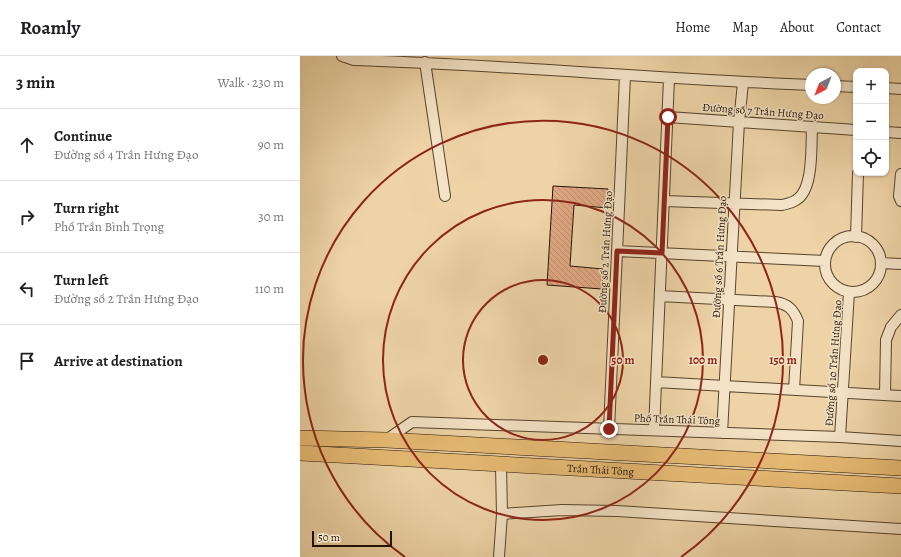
<!DOCTYPE html>
<meta charset="utf-8">
<style>
:root{--surface:#fff;--page:#f6f6f6;--text:#202124;--muted:#757577;--line:#e0e0e0}
body{margin:0;font-family:Alegreya,serif;background:var(--page);color:var(--text)}
.controls{position:absolute;right:12px;top:12px;display:grid;overflow:hidden;border-radius:8px;box-shadow:0 1px 3px #0004}
.controls button{width:36px;height:36px;display:grid;place-items:center;padding:0;border:0;border-bottom:1px solid var(--line);background:var(--surface);color:var(--text);font:20px sans-serif}
.compass{position:absolute;left:505px;top:12px;width:36px;height:36px;border-radius:50%;background:var(--surface);box-shadow:0 1px 3px #0004;rotate:222deg}
.scale{position:absolute;left:12px;bottom:10px;width:80px;box-sizing:border-box;padding-left:4px;border:2px solid #251305;border-top:0;font-size:11px;line-height:14px;white-space:nowrap;color:#251305;-webkit-text-stroke:3px #f3e2c5;paint-order:stroke}
.stop{position:absolute;width:12px;height:12px;margin:-9px;border:3px solid #8f2418;border-radius:50%;background:#fff}
.stop.end{background:#8f2418;border-color:#fff;box-shadow:0 1px 4px #0008}
.list{margin:0;padding:0;list-style:none}
h2{display:flex;justify-content:space-between;align-items:center;height:52px;margin:0;padding:0 16px;font-size:17px}
h2 small{font-size:13px;font-weight:400;color:var(--muted)}
.list li{display:grid;grid-template-columns:26px 1fr auto;gap:12px;align-items:center;box-sizing:border-box;height:72px;padding:0 16px;border-top:1px solid var(--line)}
.list b{display:block;font-size:15px;white-space:nowrap}
.list p{margin:0;font-size:13px;white-space:nowrap;color:var(--muted)}
.list em{font-size:13px;font-style:normal;color:var(--muted)}
.icon{flex:none;width:22px;height:22px;fill:none;stroke:currentColor;stroke-width:2;stroke-linecap:round;stroke-linejoin:round}
.map{position:relative;flex:none;width:601px;height:501px;overflow:hidden}
header{display:flex;align-items:center;gap:24px;box-sizing:border-box;height:56px;padding:0 20px;background:var(--surface);border-bottom:1px solid var(--line)}
header strong{font-size:19px}
nav{display:flex;gap:22px;margin-inline-start:auto;font-size:14px}
main{display:flex}
aside{flex:1;background:var(--surface)}
.map>svg:first-child{display:block}
.building{fill:url(#building-back-hatch);stroke:#251305}
.lines{fill:none;stroke-linecap:round;stroke-linejoin:round}
.minor-casing{stroke:#57432d;stroke-width:12}
.primary-casing{stroke:#251305;stroke-width:16}
.minor{stroke:#f3e2c5;stroke-width:10}
.primary{stroke:#e6ba73;stroke-width:15}
.route{stroke:#8f2418;stroke-width:5}
.ring{fill:none;stroke:#8f2418;stroke-width:2}
.labels{text-anchor:middle;stroke-width:3;stroke-linejoin:round;paint-order:stroke}
.street-label{font-size:11px;fill:#251305;stroke:#f3e2c5}
.centre{fill:#8f2418;stroke:#f3e2c5;stroke-width:2}
.ring-label{font-size:12px;text-anchor:middle;font-weight:bold;fill:#8f2418;stroke:#f3e2c5;stroke-width:3;stroke-linejoin:round;paint-order:stroke}
</style>
<header>
<strong>Roamly</strong>
<nav><a>Home</a><a>Map</a><a>About</a><a>Contact</a></nav>
</header>
<main>
<aside>
<h2>3 min<small>Walk · 230 m</small></h2>
<ul class="list">
<li><svg class="icon" aria-label="ahead" viewBox="0 0 24 24"><path d="M12 20V5M6 11l6-6 6 6"/></svg><div><b>Continue</b><p>Đường số 4 Trần Hưng Đạo</p></div><em>90 m</em></li>
<li><svg class="icon" aria-label="right" viewBox="0 0 24 24"><path d="M7 20v-9h11M14 6l5 5-5 5"/></svg><div><b>Turn right</b><p>Phố Trần Bình Trọng</p></div><em>30 m</em></li>
<li><svg class="icon" aria-label="left" viewBox="0 0 24 24"><path d="M17 20v-9H6M10 6l-5 5 5 5"/></svg><div><b>Turn left</b><p>Đường số 2 Trần Hưng Đạo</p></div><em>110 m</em></li>
<li><svg class="icon" aria-label="arrive" viewBox="0 0 24 24"><path d="M6 21V4h12l-3 4 3 4H6"/></svg><div><b>Arrive at destination</b></div></li>
</ul>
</aside>
<div class="map">
<svg width="601" height="501" viewBox="0 0 601 501">
<defs>
<pattern id="building-back-hatch" width="6" height="6" patternUnits="userSpaceOnUse"><rect width="6" height="6" fill="#dfa783"/><path d="M-1 5l2 2M0 0l6 6M5-1l2 2" fill="none" stroke="#bf8f70"/></pattern>
</defs>
<rect width="100%" height="100%" fill="#edd3a6"/>
<filter id="stains"><feTurbulence type="fractalNoise" baseFrequency=".005" numOctaves="4"/><feColorMatrix values="0 0 0 0 .2 0 0 0 0 .09 0 0 0 0 .02 0 0 0 .5 -.17"/></filter>
<radialGradient id="worn" r=".72"><stop offset=".6" stop-color="#630" stop-opacity="0"/><stop offset="1" stop-color="#630" stop-opacity=".3"/></radialGradient>
<path class="building" d="M253,130L308,133L307,152L274,149L270,210L303,213L302,233L247,229Z"/>
<g class="lines">
<defs>
<path id="minor" d="M42,0L54,4C206,9 358,23 511,29
M125,6L145,140
M535,30L556,31
M586,32L601,33
M368,61L556,74
M586,76L601,77
M601,118L599,140L601,145
M364,145L482,149C486,148 492,147 496,144C514,134 511,89 512,71
M525 208a28 28 0 1 1 56 0a28 28 0 1 1-56 0Z
M556,181L558,117
M317,195L525,205
M581,207L601,208
M360,240L475,246C488,248 493,253 498,265L494,334
M356,326L601,340
M585,339L586,284L591,271L601,259
M309,373L325,20
M354,374L369,23
M422,377L439,66L443,27
M540,381L549,236
M86,384L112,366L540,381L601,385
M202,458L262,454L317,455L601,473
M199,501L202,458L201,409"/>
<g id="primary">
<path d="M0,382L86,384L601,412"/>
<path id="s1" d="M0,397L601,430"/>
</g>
</defs>
<use href="#minor" class="minor-casing"/>
<use href="#primary" class="primary-casing"/>
<use href="#minor" class="minor"/>
<use href="#primary" class="primary"/>
</g>
<g class="lines">
<path class="route" d="M309,373L317,195L362,197L368,61"/>
</g>
<g class="ring">
<circle cx="243" cy="304" r="80"/>
<circle cx="243" cy="304" r="160"/>
<path d="M105 501A240 240 0 1 1 381 501"/>
</g>
<g class="labels">
<g class="street-label">
<text transform="translate(463 55) rotate(4)" y="4">Đường số 7 Trần Hưng Đạo</text>
<text transform="translate(305 196) rotate(-87)" y="4">Đường số 2 Trần Hưng Đạo</text>
<text transform="translate(419 201) rotate(-87)" y="4">Đường số 6 Trần Hưng Đạo</text>
<text transform="translate(533 307) rotate(-86)" y="4">Đường số 10 Trần Hưng Đạo</text>
<text transform="translate(377 363) rotate(2)" y="4">Phố Trần Thái Tông</text>
<text dy="4" stroke="none"><textPath href="#s1" startOffset="301">Trần Thái Tông</textPath></text>
</g>
</g>
<circle cx="243" cy="304" r="6" class="centre"/>
<g class="ring-label">
<text x="323" y="308">50 m</text>
<text x="403" y="308">100 m</text>
<text x="483" y="308">150 m</text>
</g>
<rect width="100%" height="100%" filter="url(#stains)"/>
<rect width="100%" height="100%" fill="url(#worn)"/>
</svg>
<div class="controls">
<button>+</button>
<button>−</button>
<button><svg class="icon" aria-label="locate" viewBox="0 0 24 24"><circle cx="12" cy="12" r="6"/><path d="M12 2v4M12 18v4M2 12h4M18 12h4"/></svg></button>
</div>
<svg class="compass" viewBox="-18 -18 36 36"><path d="M0-13l5 13h-10z" fill="#e53935"/><path d="M0 13l5-13h-10z" fill="#757577"/></svg>
<div class="scale">50 m</div>
<div class="stop" style="left:368px;top:61px"></div>
<div class="stop end" style="left:309px;top:373px"></div>
</div>
</main>
